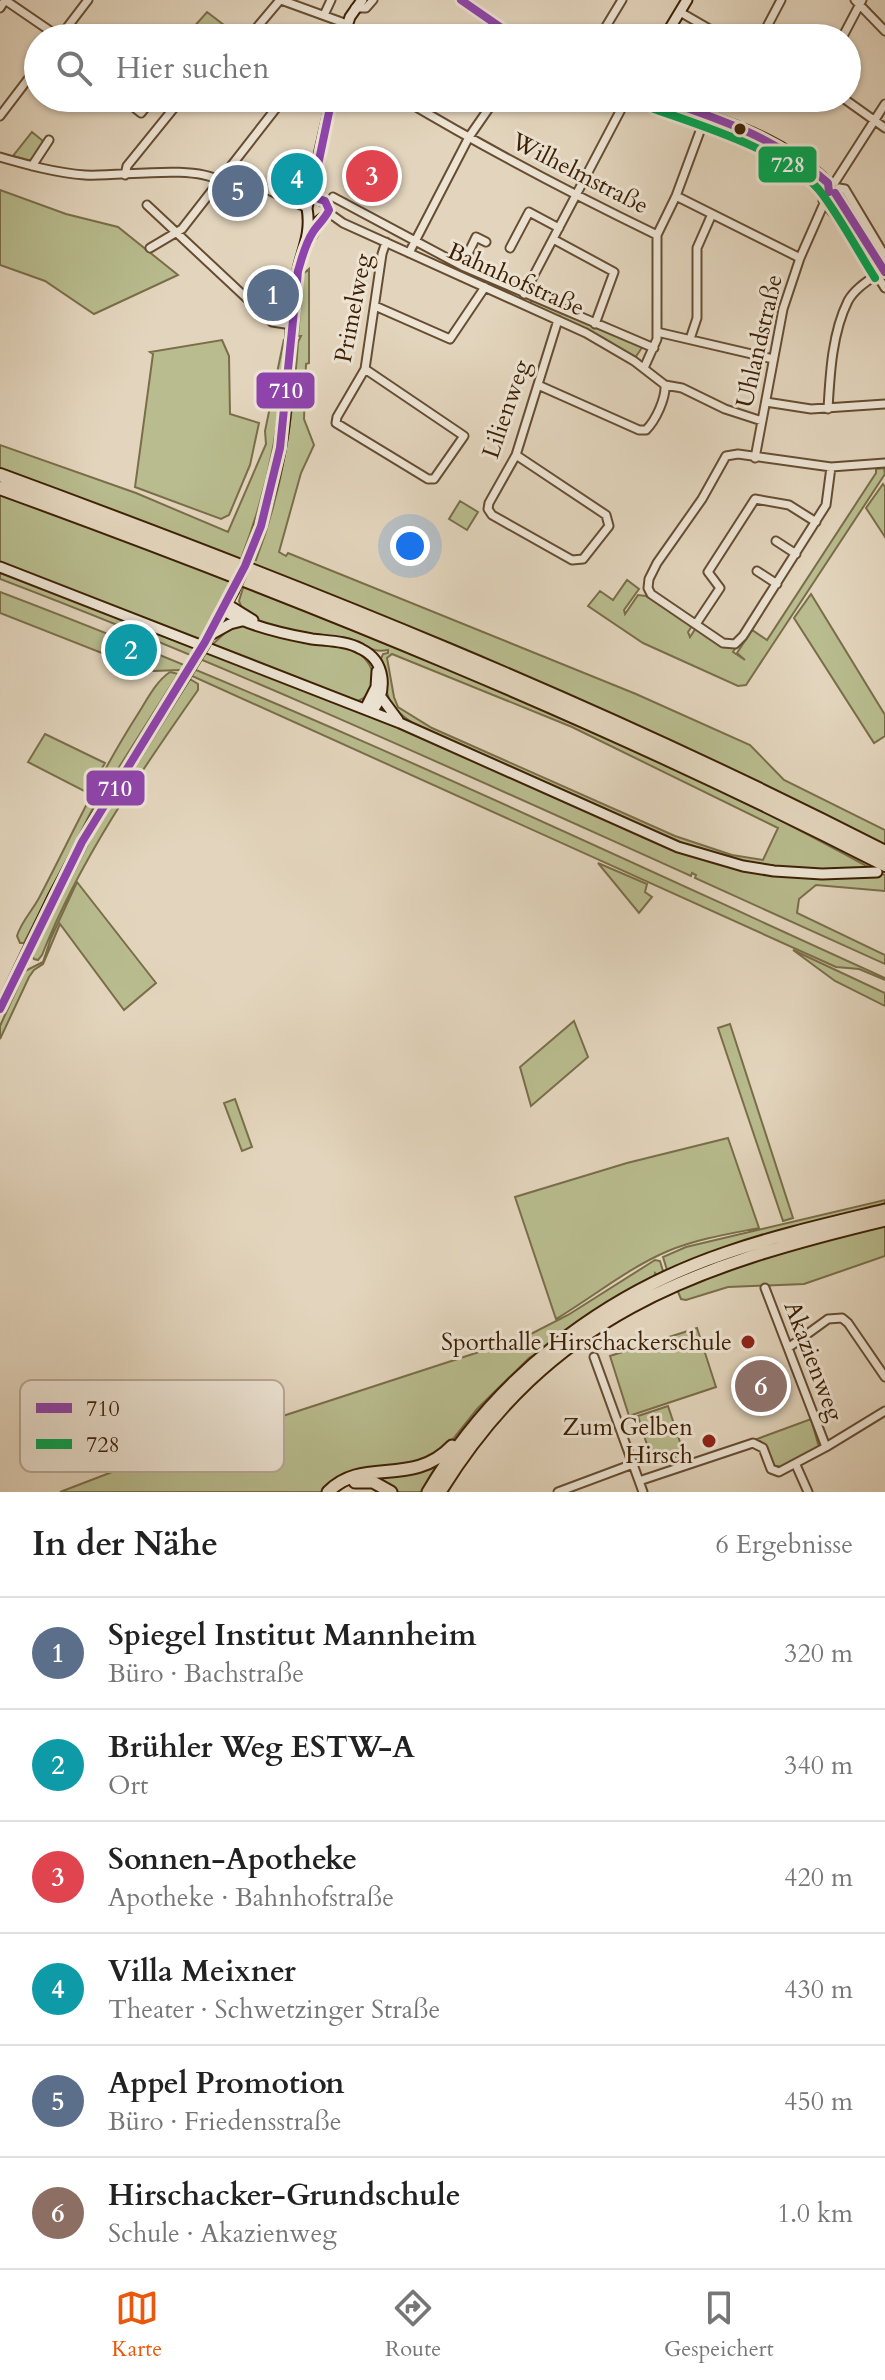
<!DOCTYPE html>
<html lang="de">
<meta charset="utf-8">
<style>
:root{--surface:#fff;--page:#f6f6f6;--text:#222;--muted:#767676;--line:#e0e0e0;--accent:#ea580c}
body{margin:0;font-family:Cardo,serif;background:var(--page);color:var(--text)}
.you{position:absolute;left:410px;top:546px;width:28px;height:28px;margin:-20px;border:6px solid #fff;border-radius:50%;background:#1a73e8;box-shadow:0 0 0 12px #1a73e833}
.badge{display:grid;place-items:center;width:52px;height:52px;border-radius:50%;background:var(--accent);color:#fff;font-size:26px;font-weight:700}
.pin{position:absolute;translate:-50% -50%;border:4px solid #fff;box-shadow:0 2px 8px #0006}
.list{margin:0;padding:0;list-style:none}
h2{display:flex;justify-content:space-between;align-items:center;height:104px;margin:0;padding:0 32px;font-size:34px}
h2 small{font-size:26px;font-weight:400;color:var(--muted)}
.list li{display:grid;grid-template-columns:52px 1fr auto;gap:24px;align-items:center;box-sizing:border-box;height:112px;padding:0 32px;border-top:2px solid var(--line)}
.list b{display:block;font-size:30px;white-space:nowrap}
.list p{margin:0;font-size:26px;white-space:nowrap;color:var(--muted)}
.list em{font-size:26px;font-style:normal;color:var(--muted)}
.icon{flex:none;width:44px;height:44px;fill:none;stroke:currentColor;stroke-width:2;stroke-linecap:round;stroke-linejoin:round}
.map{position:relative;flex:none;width:885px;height:1492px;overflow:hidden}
.search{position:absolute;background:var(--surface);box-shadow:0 2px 6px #0004;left:24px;right:24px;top:24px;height:88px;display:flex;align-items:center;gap:20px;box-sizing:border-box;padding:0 28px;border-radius:44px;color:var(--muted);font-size:30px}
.sheet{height:776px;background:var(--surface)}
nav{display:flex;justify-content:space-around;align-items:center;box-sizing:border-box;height:112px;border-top:2px solid var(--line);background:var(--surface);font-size:22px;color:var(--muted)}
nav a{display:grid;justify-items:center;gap:4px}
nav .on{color:var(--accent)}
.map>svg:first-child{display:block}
.green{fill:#b8bc8e;stroke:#7a6e49;stroke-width:2;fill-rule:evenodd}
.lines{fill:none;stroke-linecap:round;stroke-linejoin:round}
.minor-casing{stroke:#664d32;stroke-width:11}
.secondary-casing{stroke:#3d2004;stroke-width:13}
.trunk-casing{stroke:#3d2004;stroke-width:15}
.motorway-casing{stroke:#3d2004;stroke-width:16}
.minor{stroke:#ede4d4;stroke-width:7}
.secondary{stroke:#ede4d4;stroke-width:9}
.trunk{stroke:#e3d5bd;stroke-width:11}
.motorway{stroke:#e3d5bd;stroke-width:12}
.secondary-bridge-casing{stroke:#3d2004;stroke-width:13;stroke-linecap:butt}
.secondary-bridge{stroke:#ede4d4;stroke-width:9}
.bus-1-casing{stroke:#ede4d4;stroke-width:14}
.bus-2-casing{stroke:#ede4d4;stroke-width:14}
.bus-1{stroke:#8e44ad;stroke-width:8}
.bus-2{stroke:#00a651;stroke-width:8}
.bus-dot{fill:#3d2004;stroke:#ede4d4;stroke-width:3}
.poi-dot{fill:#8f2418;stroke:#ede4d4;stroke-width:3}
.labels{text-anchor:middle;stroke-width:6;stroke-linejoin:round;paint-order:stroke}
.street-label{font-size:24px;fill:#3d2004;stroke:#ede4d4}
.poi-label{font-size:24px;fill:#3d2004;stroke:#ede4d4;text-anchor:end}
.key{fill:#ede4d4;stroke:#b8a996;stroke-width:2}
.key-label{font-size:22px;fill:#3d2004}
.line-badge{stroke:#ede4d4;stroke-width:3}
.badge-label{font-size:22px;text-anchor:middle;font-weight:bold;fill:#fff}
</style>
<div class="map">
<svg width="885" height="1492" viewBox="0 0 885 1492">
<rect width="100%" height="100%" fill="#e3d5bd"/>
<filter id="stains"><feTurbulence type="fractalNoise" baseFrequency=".0025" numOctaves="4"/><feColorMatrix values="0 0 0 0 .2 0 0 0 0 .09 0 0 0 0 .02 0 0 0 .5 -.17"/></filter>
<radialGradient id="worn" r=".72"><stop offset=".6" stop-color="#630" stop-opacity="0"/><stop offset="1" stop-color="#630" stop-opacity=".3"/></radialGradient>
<path class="green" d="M207,12L241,38H184Z
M32,132L43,141L44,145L31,161L13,156Z
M0,190L66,214L118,227L178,275L94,314L45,281L0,265Z
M309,269V363L306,364L304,419L314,445L301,473L279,552L286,556L288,553L636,694L750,745L784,780L885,830V845C599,698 301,581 0,468V445L136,493L228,532L266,444L265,431L284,339C285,352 283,367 282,381C277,442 264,499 242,556L256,560C283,489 293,418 298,342L301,336H298L303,274Z
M532,300L643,346L635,358L601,337L530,304Z
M222,340L229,356L230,414L259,423L250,465L229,515L221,519L135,487L153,354L150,352Z
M884,468L885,474L746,685L738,686L643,643L588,606L600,591L613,600L627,580L639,589L624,610L625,614L638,595L646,596L692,626L688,632L690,637L696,628L724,647H736L733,652L745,660L737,653L752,630L767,640L876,473V469Z
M883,484L885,487V537L866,508Z
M0,494C296,604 596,717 872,869L830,871L756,865L681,845L422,729C383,705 389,701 381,659L383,654L388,653V650C370,653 368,645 353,642C325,636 248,632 239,601L243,588L230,583L199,642L0,564ZM392,654L572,727L778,828L763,860L732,855L675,836L432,728L398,707L394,697L387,658Z
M460,501L478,512L467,530L449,519Z
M0,571L422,737L684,853L705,860L847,877L882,874L885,875V891L816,885L799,899L797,913L885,955V964L695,878L696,875L692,873L691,876C462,773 234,668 0,579Z
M0,592C301,706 592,845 885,978V980L859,969L836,967L179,670L154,671L136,666L135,663L140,651L127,645L121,658L117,659L0,613Z
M811,594L885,715V736L874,743L794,618Z
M246,625L354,650C376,662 382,691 358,701L211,646L231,627Z
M170,672L178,674L92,810L24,943H20L17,936C21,922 32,911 39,898C71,837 99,775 136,717C146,702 155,682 170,672Z
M190,679L198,684V690C139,774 80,859 42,955L38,960L34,959L32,956L91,838Z
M45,734L105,763L88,793L28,762Z
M598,863L647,884L645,892L652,897L639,913Z
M77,882L156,983L124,1010L60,924L43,964L34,970L29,977L0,1039V1026L25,971L43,962L51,938Z
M793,950L885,993V1006L835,981Z
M574,1021L588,1057L531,1106L520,1067Z
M730,1024L793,1218L783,1221L718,1028Z
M235,1099L252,1147L242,1151L224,1103Z
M728,1138L759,1228C728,1234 697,1239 668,1251C628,1268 593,1297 556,1319L515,1197L627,1163Z
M885,1200V1206L658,1276L655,1273L654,1278L529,1358L477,1409L449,1444L431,1458L323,1492H60L120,1469L525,1337L568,1315L655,1260L660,1261L663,1271L667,1270L663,1257L686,1247Z
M885,1223V1256L804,1284L728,1287L686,1300L681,1299L676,1287L721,1269Z
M697,1328L716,1387L629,1416L610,1356Z
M668,1406L684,1454L653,1464L638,1416Z
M811,1419L819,1447L781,1467L772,1465L764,1444L757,1439Z
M441,1460L422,1492H394L364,1479L339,1485Z"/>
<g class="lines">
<defs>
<path id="minor" d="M281,0L347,24
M855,0L885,31
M0,8L5,0L59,37
M355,8H366L373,0
M680,12L725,38
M324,15L331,0
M147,32L154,38
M59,38L88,0
M248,38L280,0
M599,38L622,0
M761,38L781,0
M842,38L862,0
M122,98L141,113L153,98
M401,98C485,148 570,193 657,235
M843,98L885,128
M0,116L38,66
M0,157C28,165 56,173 85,175C119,177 193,164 220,181
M32,166L49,140
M227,171L307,208
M125,175L127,166L182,98
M835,182L885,104
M839,188L845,189L885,256
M676,196L800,258
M333,197L462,266L654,348
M823,201L851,234L885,288
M147,205L272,322L292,325
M329,213L343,223L586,333L634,361L665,385
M553,239L614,272L595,324
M150,248L182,229L284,98
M510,248L529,212L559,228
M409,253L469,137L496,98
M462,266L476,237L486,242
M524,294L627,98
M375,306L450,339L485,287
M657,332L773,359
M690,339L697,318V248L712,214
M644,368L657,339V235L676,196L706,115
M365,369L464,436L434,479H428L336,423L337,417L365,369L382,254L386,242
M538,385L639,430H646C656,420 666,398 665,385
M665,385L682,388L725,409L762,421
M766,402L811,409L885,404
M828,409C830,374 832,333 848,301C854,290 866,282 876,275
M516,455L606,515L609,526L583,559L572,560L492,515L488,509L489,503L516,455L558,320
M755,458L783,309L800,258L829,192
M831,467L826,505L743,636L735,644L723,643L651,594L648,588L649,579L657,563L702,499L726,456L738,454L831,467L885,463
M776,541L796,554
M757,571L777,584
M696,624L720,588L708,572L755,499L789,505L816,522
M765,1288L826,1447
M788,1348L828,1319L842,1318L848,1323L885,1377
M594,1357L643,1492
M796,1465L808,1492
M639,1481L753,1443L763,1448L771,1469L779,1472L826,1447L885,1411
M558,1492L633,1464"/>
<path id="secondary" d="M461,0L516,38
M343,38L350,17L362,0
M664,38L687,0
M658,98C718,119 783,137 828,183L829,192L835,193
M835,193L885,272
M312,235L319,221L329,213L327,204L319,199
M251,552C265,513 277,474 283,433C290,382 289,330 296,279C300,253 312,236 307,208L332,98
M0,567L400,723L678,847L743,866L774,871L822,874L877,872
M227,604L253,620
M224,611C248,626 284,634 312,639C328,641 347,641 361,649C386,661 388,691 372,712
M212,634L230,624L242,621
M206,642L233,592
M381,697L398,720
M365,709L376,687L377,671
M0,1009L53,897L93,822L182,681"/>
<path id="trunk" d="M355,1482H373L391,1492
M328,1492C363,1456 412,1488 452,1446
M428,1492C495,1378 602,1295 726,1253C778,1235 832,1223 885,1210
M440,1492C549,1315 693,1266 885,1220"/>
<path id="motorway" d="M0,475C302,586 599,705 885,852
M0,488C302,598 599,718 885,865"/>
</defs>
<use href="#minor" class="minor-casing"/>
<use href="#secondary" class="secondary-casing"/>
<use href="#trunk" class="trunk-casing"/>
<use href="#motorway" class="motorway-casing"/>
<use href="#minor" class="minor"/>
<use href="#secondary" class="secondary"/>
<use href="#trunk" class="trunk"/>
<use href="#motorway" class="motorway"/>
<defs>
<path id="secondary-bridge" d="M233,592L251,552
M182,681L206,642"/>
</defs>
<use href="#secondary-bridge" class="secondary-bridge-casing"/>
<use href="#secondary-bridge" class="secondary-bridge"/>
<defs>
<path id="bus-1" d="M461,0L516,38
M658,98C720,119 779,139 828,183L829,192
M835,193L885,272
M0,1009L82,842L205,642L245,566L261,526L280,448L298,271C302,258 305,244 313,232C318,224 325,219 329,210L325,201L319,199L314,184L332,98"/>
<path id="bus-2" d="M654,109C700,125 794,154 823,195C842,221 858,251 875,278"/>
</defs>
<use href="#bus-1" class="bus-1-casing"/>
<use href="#bus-2" class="bus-2-casing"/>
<use href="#bus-1" class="bus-1"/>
<use href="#bus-2" class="bus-2"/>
</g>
<circle class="bus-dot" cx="740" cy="129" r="7"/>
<g class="poi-dot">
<circle cx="748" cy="1342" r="8"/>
<circle cx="709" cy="1441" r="8"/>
</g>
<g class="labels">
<g class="street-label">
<text transform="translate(580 173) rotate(27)" y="8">Wilhelmstraße</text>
<text transform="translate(516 279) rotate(24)" y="8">Bahnhofstraße</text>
<text transform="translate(353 308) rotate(-79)" y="8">Primelweg</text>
<text transform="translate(759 341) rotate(-77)" y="8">Uhlandstraße</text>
<text transform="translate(506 409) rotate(-71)" y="8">Lilienweg</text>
<text transform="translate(814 1361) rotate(69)" y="8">Akazienweg</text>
</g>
<g class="poi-label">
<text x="732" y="1350">Sporthalle Hirschackerschule</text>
<text x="693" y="1435">Zum Gelben<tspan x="693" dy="28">Hirsch</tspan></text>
</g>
</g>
<rect x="20" y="1380" width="264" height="92" rx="12" class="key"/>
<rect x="36" y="1403" width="36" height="10" fill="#8e44ad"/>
<rect x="36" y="1439" width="36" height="10" fill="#00a651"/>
<g class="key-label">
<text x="86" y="1416">710</text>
<text x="86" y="1452">728</text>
</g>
<g class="line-badge">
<rect x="757" y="145" width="61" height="39" rx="8" fill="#00a651"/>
<rect x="255" y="371" width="61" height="39" rx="8" fill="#8e44ad"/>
<rect x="85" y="769" width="61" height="38" rx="8" fill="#8e44ad"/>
</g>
<g class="badge-label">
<text x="788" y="172">728</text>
<text x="286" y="398">710</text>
<text x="115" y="796">710</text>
</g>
<rect width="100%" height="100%" filter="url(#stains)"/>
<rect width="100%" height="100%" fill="url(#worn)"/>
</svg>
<div class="you"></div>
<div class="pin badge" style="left:273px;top:295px;background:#5c6f8a">1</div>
<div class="pin badge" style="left:131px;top:650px;background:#0f9aa8">2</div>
<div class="pin badge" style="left:372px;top:176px;background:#e0444e">3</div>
<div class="pin badge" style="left:297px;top:179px;background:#0f9aa8">4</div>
<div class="pin badge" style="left:238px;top:191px;background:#5c6f8a">5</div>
<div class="pin badge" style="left:761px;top:1386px;background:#8d6e63">6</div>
<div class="search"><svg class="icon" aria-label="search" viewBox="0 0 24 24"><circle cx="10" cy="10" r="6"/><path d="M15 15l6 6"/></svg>Hier suchen</div>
</div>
<section class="sheet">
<h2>In der Nähe<small>6 Ergebnisse</small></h2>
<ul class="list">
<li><span class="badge" style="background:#5c6f8a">1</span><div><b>Spiegel Institut Mannheim</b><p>Büro · Bachstraße</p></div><em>320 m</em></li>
<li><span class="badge" style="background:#0f9aa8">2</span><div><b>Brühler Weg ESTW-A</b><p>Ort</p></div><em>340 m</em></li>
<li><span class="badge" style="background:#e0444e">3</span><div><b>Sonnen-Apotheke</b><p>Apotheke · Bahnhofstraße</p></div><em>420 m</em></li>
<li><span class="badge" style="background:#0f9aa8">4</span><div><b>Villa Meixner</b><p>Theater · Schwetzinger Straße</p></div><em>430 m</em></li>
<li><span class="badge" style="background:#5c6f8a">5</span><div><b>Appel Promotion</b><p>Büro · Friedensstraße</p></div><em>450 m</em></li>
<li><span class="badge" style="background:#8d6e63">6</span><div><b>Hirschacker-Grundschule</b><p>Schule · Akazienweg</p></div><em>1.0 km</em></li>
</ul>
</section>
<nav>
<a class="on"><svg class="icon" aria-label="map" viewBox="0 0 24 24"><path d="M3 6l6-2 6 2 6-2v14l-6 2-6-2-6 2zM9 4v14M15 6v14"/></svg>Karte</a>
<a><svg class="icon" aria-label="directions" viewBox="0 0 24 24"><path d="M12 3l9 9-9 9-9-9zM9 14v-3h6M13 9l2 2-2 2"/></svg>Route</a>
<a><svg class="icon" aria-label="saved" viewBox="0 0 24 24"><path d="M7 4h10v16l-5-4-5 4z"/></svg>Gespeichert</a>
</nav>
